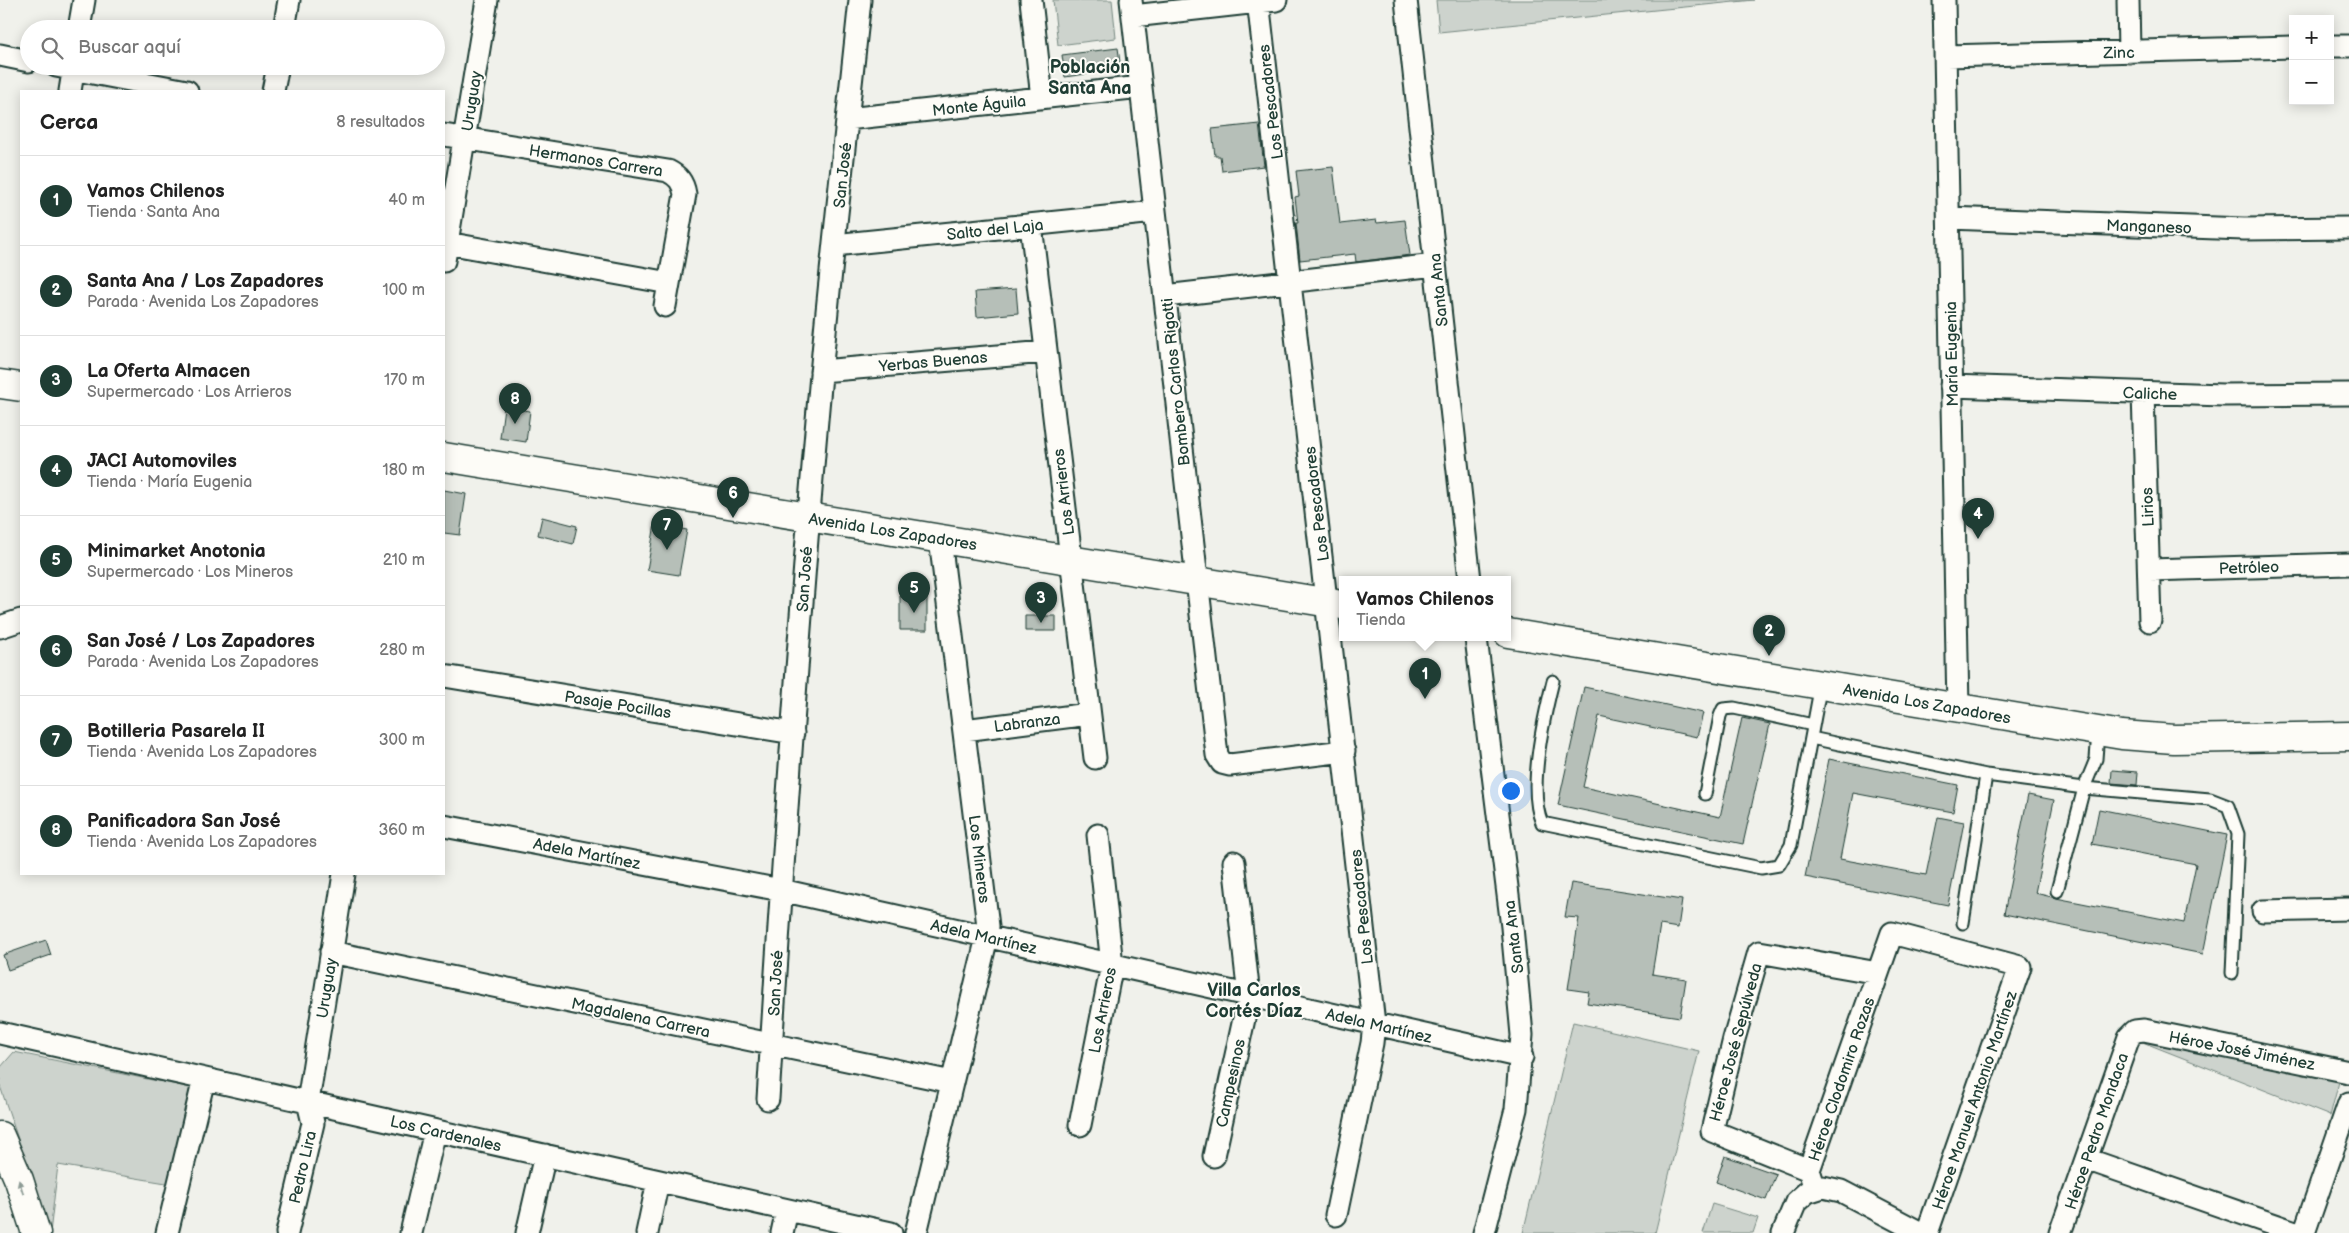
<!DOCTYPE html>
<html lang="es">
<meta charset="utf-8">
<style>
:root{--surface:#fff;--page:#f2f2f2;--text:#222;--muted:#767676;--line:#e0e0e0;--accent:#1f3d34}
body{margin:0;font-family:"Balsamiq Sans",sans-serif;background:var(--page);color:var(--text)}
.controls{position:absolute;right:15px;top:15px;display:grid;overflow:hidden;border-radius:0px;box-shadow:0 2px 12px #0003}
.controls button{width:45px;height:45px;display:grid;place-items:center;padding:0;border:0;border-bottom:1px solid var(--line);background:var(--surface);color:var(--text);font:25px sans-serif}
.you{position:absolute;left:1510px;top:790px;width:18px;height:18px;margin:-12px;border:4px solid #fff;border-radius:50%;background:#1a73e8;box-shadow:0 0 0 8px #1a73e833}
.badge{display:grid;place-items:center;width:32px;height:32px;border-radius:50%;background:var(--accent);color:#fff;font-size:16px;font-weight:700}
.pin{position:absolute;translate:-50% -41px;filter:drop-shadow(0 1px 2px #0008)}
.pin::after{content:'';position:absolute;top:26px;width:18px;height:15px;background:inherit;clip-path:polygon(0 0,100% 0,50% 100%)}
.popup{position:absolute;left:1339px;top:576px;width:172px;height:65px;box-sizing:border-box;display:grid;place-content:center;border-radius:0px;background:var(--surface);filter:drop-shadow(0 1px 4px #0005);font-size:16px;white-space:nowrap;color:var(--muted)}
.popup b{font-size:19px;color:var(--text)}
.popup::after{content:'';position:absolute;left:50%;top:100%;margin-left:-10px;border:10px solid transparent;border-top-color:var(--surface)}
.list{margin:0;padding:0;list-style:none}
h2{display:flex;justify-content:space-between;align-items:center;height:65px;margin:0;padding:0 20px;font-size:21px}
h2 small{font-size:16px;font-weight:400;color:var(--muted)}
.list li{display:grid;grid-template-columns:32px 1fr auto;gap:15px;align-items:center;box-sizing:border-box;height:90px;padding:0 20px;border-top:1px solid var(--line)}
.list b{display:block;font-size:19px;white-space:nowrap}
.list p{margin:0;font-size:16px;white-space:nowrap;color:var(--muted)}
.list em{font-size:16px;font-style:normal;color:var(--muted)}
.icon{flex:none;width:28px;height:28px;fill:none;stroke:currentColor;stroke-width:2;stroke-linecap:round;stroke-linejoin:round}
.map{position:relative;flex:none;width:2349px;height:1233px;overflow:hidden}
.search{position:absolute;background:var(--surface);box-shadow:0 2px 12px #0003;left:20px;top:20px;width:425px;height:55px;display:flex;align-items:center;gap:12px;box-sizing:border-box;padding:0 18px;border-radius:28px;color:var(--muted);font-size:19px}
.panel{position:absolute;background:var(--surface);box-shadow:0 2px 12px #0003;left:20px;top:90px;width:425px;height:785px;border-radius:0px}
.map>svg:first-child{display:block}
.green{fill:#cdd3cd;stroke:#768880}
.building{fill:#b6bfb8;stroke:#1f3d34}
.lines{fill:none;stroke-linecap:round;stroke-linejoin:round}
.lane-casing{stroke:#1f3d34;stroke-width:15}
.street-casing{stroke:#1f3d34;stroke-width:25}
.secondary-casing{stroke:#1f3d34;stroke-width:31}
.lane{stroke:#fdfcf7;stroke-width:11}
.street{stroke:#fdfcf7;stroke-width:21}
.secondary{stroke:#fdfcf7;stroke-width:28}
.oneway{fill:#8e9c96}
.labels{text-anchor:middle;stroke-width:4;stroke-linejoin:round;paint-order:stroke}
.street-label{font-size:16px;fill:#1f3d34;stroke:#fdfcf7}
.neighbourhood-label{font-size:18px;font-weight:bold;fill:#1f3d34;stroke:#fdfcf7}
</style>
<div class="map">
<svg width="2349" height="1233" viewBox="0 0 2349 1233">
<rect width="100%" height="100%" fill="#f0f1eb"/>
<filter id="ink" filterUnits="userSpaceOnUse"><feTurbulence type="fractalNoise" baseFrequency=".02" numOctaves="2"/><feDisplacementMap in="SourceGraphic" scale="10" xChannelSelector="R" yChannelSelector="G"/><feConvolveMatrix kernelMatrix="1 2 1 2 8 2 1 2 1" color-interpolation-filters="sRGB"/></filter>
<g filter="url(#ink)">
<path class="green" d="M1053,0H1112L1116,38L1058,45Z
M1436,0H1754L1439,32Z
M1573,1022L1699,1051L1655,1233H1523Z
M2140,1041L2340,1078L2330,1116Z
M14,1052L192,1088L172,1184L58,1165L50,1233L0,1086V1068Z
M1712,1204L1758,1218L1753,1233H1703Z"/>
<path class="building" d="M1118,48L1121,69L1065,77L1062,55Z
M1259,124L1264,166L1222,171L1220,156H1215L1212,129Z
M1333,167L1340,224L1376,220L1377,223L1405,220L1410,255L1356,262L1355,254L1300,260L1296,223H1298L1295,197L1299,196L1296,171Z
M1016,289L1018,313L977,317L975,292Z
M504,407L530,411L526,442L500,438Z
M444,490L466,494L460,535L444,533Z
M542,517L577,526L573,544L538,535Z
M655,524L687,530L679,575L647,570Z
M900,596H927V630H900Z
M1025,616H1056V631H1025Z
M1584,687L1703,713L1697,737L1599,716L1583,787L1720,817L1742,718L1770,724L1743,844L1558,805Z
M1829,759L1958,785L1953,812L1853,793L1840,859L1926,875L1938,817L1964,822L1948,905L1805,877Z
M2112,770L2138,772L2137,785L2111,783Z
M2028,795L2054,800L2035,893L2056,898L2184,923L2196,864L2092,844L2099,809L2227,835L2203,954L2004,914Z
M1571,883L1682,900L1678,928L1660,925L1652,974L1686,979L1680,1017L1587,1003L1589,992L1568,989L1579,918L1565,917Z
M46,940L51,955L8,970L3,955Z
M1725,1156L1776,1174L1766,1200L1716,1182Z"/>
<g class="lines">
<defs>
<path id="lane" d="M1553,681C1544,717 1527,789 1542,823L1761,868L1779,865L1791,845L1821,684
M1811,738L1986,775L2084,788L2210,799L2228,806L2238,834L2232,973
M1705,794L1720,716L1723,709L1734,708L1813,725
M2057,891L2084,788L2096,759L2098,732
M1963,923L1986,775"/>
<path id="street" d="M1031,0L1042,98
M1131,0L1217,755L1222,763L1230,765L1344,751
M1258,0L1374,1024L1372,1043L1336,1215
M1406,0L1470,580
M1944,0L1958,708
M2128,0L2129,52
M1133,16L1276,0
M79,29L84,0
M284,29L289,0
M2330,46H2349
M0,55L29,61
M1946,56L2293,47
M56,66L187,91
M70,91L74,66
M273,91L278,66
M847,119L1141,87
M444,135L668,171C678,176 683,182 685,194L665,306
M1949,218L2244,229L2349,228
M1031,225L1095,758
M447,243L669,283
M834,245L1155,212
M444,261L487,0
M1165,296L1435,265
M821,371L1046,352
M1951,386L2223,395L2349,394
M2143,393L2150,621
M2149,570L2349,564
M0,627L21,620
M1476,638L1512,927L1522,1035L1516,1109L1484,1233
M444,676L793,733
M964,730L1089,714
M444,826L781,890L1522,1057
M2263,911L2349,909
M331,952L952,1082
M0,1033L891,1233
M768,1099C783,857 799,616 821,375C832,250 847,125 860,0
M1080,1125L1112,965L1098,835
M1214,1156L1249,996L1234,862
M2086,1159L2298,1233
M1809,1170L1712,1131L1734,1039L1759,952L1878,973L1892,933L2020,967L1927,1233
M1815,1189L1809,1170L1878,973
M167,1233L204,1079
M287,1233L313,1123L308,1102L344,874
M411,1233L435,1131
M527,1233L545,1155
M647,1233L658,1181
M782,1233L787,1210
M916,1233L987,937L988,926L940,539
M1783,1233L1796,1202L1807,1192L1823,1187L1841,1191L1921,1233
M2060,1233L2129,1037L2135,1031L2144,1030L2349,1072
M2304,1233L2349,1103"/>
<path id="secondary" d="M0,384L21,387
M444,457L1342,605
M1508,633L2122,735L2174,739L2349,736
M0,1136L19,1180L36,1233"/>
</defs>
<use href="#lane" class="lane-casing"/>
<use href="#street" class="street-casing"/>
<use href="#secondary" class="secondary-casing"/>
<use href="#lane" class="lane"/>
<use href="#street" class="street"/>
<use href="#secondary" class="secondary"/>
</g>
<defs><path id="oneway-solid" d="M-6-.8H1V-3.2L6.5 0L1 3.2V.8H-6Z" transform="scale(1.25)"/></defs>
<use class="oneway" href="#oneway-solid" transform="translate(21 1187) rotate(-108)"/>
</g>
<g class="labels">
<g class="street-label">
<text transform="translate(2119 52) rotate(-1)" y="6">Zinc</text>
<text transform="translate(471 101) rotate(-81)" y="6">Uruguay</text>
<text transform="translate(1270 102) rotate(-97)" y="6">Los Pescadores</text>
<text transform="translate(979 105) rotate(-6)" y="6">Monte Águila</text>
<text transform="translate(596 160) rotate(9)" y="6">Hermanos Carrera</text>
<text transform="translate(842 175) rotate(-84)" y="6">San José</text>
<text transform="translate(2149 226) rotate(2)" y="6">Manganeso</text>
<text transform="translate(995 229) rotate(-6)" y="6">Salto del Laja</text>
<text transform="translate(1438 290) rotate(-96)" y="6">Santa Ana</text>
<text transform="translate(1951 354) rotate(-91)" y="6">María Eugenia</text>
<text transform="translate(933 361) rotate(-5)" y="6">Yerbas Buenas</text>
<text transform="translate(1175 382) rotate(-96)" y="6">Bombero Carlos Rigotti</text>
<text transform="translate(2150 393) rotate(2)" y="6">Caliche</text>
<text transform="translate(1063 492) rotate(-97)" y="6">Los Arrieros</text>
<text transform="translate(1316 504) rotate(-97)" y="6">Los Pescadores</text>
<text transform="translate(2147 507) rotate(-92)" y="6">Lirios</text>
<text transform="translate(893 531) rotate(9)" y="6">Avenida Los Zapadores</text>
<text transform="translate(2249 567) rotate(-2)" y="6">Petróleo</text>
<text transform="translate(804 579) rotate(-86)" y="6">San José</text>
<text transform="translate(1927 703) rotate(10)" y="6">Avenida Los Zapadores</text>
<text transform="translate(618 704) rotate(9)" y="6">Pasaje Pocillas</text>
<text transform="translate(1027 722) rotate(-7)" y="6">Labranza</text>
<text transform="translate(587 853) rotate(11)" y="6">Adela Martínez</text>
<text transform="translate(980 859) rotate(83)" y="6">Los Mineros</text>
<text transform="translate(1361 907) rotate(-96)" y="6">Los Pescadores</text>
<text transform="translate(984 936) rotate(13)" y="6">Adela Martínez</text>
<text transform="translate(1513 937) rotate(-97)" y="6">Santa Ana</text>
<text transform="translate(775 983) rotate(-87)" y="6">San José</text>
<text transform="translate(326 988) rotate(-81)" y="6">Uruguay</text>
<text transform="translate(1102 1010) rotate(-79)" y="6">Los Arrieros</text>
<text transform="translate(641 1017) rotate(12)" y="6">Magdalena Carrera</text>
<text transform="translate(1379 1025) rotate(13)" y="6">Adela Martínez</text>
<text transform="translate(1735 1042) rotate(-75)" y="6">Héroe José Sepúlveda</text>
<text transform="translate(2242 1050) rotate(11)" y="6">Héroe José Jiménez</text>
<text transform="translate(1841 1079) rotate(-71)" y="6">Héroe Clodomiro Rozas</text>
<text transform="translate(1230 1083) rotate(-78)" y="6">Campesinos</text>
<text transform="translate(1974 1100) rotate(-71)" y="6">Héroe Manuel Antonio Martínez</text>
<text transform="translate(2096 1131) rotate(-71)" y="6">Héroe Pedro Mondaca</text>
<text transform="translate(446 1133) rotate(13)" y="6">Los Cardenales</text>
<text transform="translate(302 1167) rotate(-77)" y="6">Pedro Lira</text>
</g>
<g class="neighbourhood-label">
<text x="1090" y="73">Población<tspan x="1090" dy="21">Santa Ana</tspan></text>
<text x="1254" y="996">Villa Carlos<tspan x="1254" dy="21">Cortés Díaz</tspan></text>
</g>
</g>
</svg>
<div class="controls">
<button>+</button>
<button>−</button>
</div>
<div class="you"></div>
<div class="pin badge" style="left:1425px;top:699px">1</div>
<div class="popup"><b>Vamos Chilenos</b>Tienda</div>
<div class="pin badge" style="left:1769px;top:656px">2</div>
<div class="pin badge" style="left:1041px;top:623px">3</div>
<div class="pin badge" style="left:1978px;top:539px">4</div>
<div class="pin badge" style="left:914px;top:613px">5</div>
<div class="pin badge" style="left:733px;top:518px">6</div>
<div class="pin badge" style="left:667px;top:550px">7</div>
<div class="pin badge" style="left:515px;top:424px">8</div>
<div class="search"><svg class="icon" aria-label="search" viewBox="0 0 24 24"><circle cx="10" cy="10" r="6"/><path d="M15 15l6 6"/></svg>Buscar aquí</div>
<section class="panel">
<h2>Cerca<small>8 resultados</small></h2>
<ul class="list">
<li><span class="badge">1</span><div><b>Vamos Chilenos</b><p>Tienda · Santa Ana</p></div><em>40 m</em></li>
<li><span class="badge">2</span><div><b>Santa Ana / Los Zapadores</b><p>Parada · Avenida Los Zapadores</p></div><em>100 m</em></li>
<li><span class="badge">3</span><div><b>La Oferta Almacen</b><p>Supermercado · Los Arrieros</p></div><em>170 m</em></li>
<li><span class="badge">4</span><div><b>JACI Automoviles</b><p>Tienda · María Eugenia</p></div><em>180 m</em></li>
<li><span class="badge">5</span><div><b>Minimarket Anotonia</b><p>Supermercado · Los Mineros</p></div><em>210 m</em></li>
<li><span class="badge">6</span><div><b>San José / Los Zapadores</b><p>Parada · Avenida Los Zapadores</p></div><em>280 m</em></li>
<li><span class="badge">7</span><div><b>Botilleria Pasarela II</b><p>Tienda · Avenida Los Zapadores</p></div><em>300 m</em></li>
<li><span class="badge">8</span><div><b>Panificadora San José</b><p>Tienda · Avenida Los Zapadores</p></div><em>360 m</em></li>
</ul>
</section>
</div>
